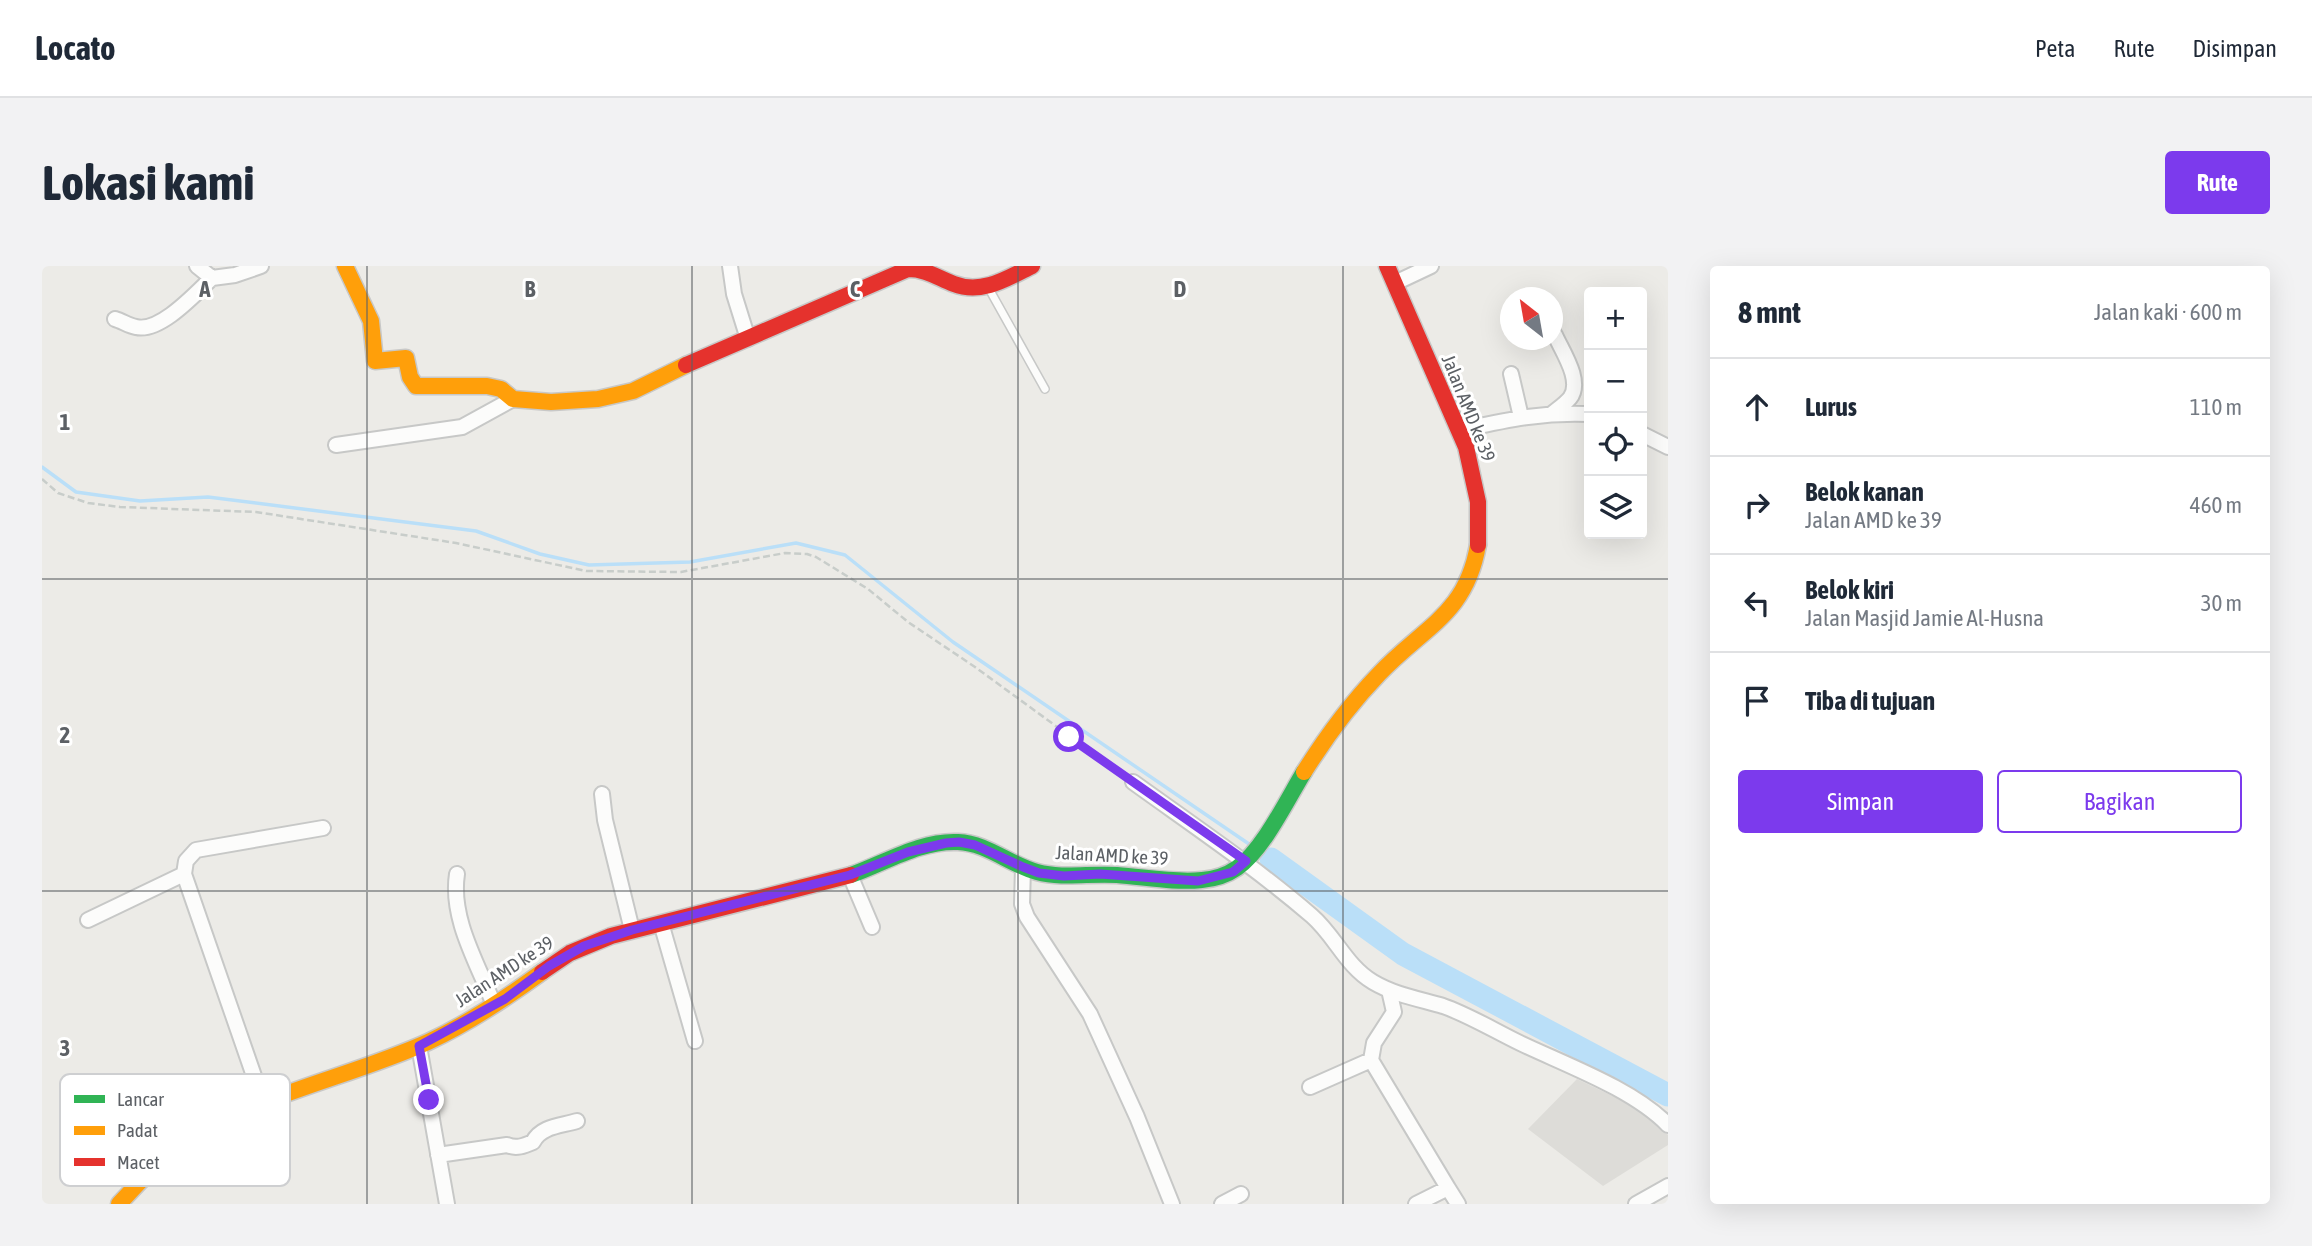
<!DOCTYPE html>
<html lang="id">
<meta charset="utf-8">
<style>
:root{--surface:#fff;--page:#f2f2f3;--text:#1f2937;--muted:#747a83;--line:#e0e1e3;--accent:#7c3aed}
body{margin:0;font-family:"Asap Condensed",sans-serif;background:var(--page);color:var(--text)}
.controls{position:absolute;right:21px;top:21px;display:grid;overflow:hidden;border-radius:7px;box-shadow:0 7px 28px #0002}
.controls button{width:63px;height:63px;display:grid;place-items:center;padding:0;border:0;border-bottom:2px solid var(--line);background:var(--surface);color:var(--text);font:35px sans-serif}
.compass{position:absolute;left:1458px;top:21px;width:63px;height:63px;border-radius:50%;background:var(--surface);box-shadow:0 7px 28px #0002;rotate:329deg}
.stop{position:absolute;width:21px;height:21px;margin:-16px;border:5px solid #7c3aed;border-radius:50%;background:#fff}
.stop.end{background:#7c3aed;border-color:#fff;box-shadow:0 2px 7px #0008}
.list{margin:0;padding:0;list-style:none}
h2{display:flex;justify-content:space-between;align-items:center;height:91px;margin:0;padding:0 28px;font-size:30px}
h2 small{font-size:23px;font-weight:400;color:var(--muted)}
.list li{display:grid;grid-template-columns:46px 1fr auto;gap:21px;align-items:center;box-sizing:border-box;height:98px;padding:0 28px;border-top:2px solid var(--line)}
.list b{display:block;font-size:26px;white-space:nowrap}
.list p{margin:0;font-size:23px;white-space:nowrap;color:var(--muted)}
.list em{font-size:23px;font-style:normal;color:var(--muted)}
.actions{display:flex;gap:14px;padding:21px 28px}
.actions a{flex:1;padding:16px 0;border:2px solid var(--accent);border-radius:7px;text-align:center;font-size:24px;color:var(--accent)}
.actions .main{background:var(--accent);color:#fff}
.icon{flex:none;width:38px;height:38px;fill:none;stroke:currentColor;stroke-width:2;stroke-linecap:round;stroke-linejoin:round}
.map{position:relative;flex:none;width:1626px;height:938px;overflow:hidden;border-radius:7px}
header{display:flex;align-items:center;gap:42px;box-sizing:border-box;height:98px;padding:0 35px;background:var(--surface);border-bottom:2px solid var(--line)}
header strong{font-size:33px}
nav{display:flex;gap:38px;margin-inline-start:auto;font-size:24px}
.intro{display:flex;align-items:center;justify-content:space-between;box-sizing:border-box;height:168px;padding:0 42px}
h1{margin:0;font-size:49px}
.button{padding:18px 32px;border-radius:7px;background:var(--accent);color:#fff;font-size:24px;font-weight:700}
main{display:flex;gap:42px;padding:0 42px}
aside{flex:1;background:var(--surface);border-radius:7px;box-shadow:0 7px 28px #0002}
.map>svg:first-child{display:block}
.industrial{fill:#dddcd8}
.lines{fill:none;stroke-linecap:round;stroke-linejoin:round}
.stream{stroke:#badff8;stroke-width:3.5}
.river{stroke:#badff8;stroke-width:23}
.lane-casing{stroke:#c7c8c7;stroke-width:10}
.street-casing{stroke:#c7c8c7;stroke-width:18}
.fast-casing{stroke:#c8c8c7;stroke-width:19}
.slow-casing{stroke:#c8c8c7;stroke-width:19}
.jam-casing{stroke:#c8c8c7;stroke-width:19}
.path{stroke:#c8cdca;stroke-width:2.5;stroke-dasharray:7 3.5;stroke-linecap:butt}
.lane{stroke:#fcfcfb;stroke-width:7}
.street{stroke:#fcfcfb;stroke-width:14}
.fast{stroke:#30b455;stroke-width:16}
.slow{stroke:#ff9f0a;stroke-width:16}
.jam{stroke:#e5322d;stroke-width:16}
.route{stroke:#7c3aed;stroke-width:9}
.grid{fill:none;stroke:#5c6065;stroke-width:2;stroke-opacity:0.55}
.labels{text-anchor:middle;stroke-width:6;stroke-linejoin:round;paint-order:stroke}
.street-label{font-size:19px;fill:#5c6065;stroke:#fff}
.key{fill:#fff;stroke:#cecfd1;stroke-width:2}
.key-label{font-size:19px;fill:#5c6065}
.grid-label{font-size:23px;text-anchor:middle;font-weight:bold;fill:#5c6065;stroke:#fff;stroke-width:6;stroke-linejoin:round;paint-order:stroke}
</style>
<header>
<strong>Locato</strong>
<nav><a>Peta</a><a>Rute</a><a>Disimpan</a></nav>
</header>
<div class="intro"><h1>Lokasi kami</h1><a class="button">Rute</a></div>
<main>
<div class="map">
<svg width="1626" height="938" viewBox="0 0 1626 938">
<rect width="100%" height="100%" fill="#ecebe7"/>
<path class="industrial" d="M1535,813L1604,846L1626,869V879L1561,920L1486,863Z"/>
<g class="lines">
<path class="stream" d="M0,201L34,226L98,235L166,231L434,265L498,288L547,299L648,296L754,277L803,289L911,376L1207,578
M1219,586L1229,593"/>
<path class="river" d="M1229,593L1361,688L1626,829"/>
<defs>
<path id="lane" d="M946,21L1003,123"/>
<path id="street" d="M155,0L170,12L193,9L219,0
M688,0L692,28L706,73
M1353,17L1389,0
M73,53C80,55 87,60 94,61C118,67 154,27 170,12
M1469,108L1479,151
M1511,147C1517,142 1524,137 1528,132C1541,115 1520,85 1513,69
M1418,164C1465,154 1499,146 1547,148
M1600,168L1626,181
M294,179L420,161L471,133
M1091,516C1152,560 1213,601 1270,650C1293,670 1304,700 1331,716C1353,729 1377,733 1401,740C1427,749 1453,765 1478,777C1524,799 1591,823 1626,859
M560,528L563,554L590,664
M981,601L980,638L985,651L1048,748L1095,851L1130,938
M415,608C408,653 436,698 452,739
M808,609L830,661
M46,654L142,608
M619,657L653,775
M1347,724L1352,746L1332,777L1329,794L1406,922L1374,938
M377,780L405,938
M1268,821L1329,794
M221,836L142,608L144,595L154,584L281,562
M396,889L465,879C474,883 482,880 491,876C499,860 519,860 535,855
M1406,922L1416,938
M1180,938L1199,928
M1594,938L1626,920"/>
<path id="fast" d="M809,609C843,597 879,574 916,576C945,577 968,599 995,606C1021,613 1048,607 1075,609C1103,611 1132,617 1160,614C1172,613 1185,609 1195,602C1221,584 1245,534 1262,506"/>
<path id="slow" d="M303,0L329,55L333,95L364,92L368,111L374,120H445L459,123L471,133L509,136L556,133L591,125L644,99
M1262,506C1284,471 1309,437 1337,408C1381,361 1424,349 1436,279
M77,938C99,914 120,891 148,873C221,827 308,811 386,776C427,757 463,733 500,706"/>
<path id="jam" d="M1345,0L1424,181L1436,236V279
M644,99L866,3C884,3 896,12 912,18C940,29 966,12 990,0
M500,706L528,687L569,670L809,609"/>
</defs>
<use href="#lane" class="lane-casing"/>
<use href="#street" class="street-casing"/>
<use href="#fast" class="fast-casing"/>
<use href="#slow" class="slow-casing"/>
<use href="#jam" class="jam-casing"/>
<path class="path" d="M0,213L16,227L46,237L78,241L214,246L414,277L544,305L639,306L743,287L765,288L774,291L826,323L866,356L933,401L1081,509"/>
<use href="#lane" class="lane"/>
<use href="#street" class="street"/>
<use href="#fast" class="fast"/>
<use href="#slow" class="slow"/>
<use href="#jam" class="jam"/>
</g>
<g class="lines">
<path class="route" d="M387,834L377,780L463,733L507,700L542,680L590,664L808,609L866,586L904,577L917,576L933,579L981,601L997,607L1022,610L1058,608L1156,615L1191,606L1204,595L1027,471"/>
</g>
<path class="grid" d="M325,0V938M650,0V938M976,0V938M1301,0V938M0,313H1626M0,625H1626"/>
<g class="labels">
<g class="street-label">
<text transform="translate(1427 142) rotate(68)" y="7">Jalan AMD ke 39</text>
<text transform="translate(1070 589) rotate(3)" y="7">Jalan AMD ke 39</text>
<text transform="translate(462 705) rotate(-33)" y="7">Jalan AMD ke 39</text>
</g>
</g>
<rect x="18" y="808" width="230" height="112" rx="10" class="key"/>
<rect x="32" y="829" width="31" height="8" fill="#30b455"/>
<rect x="32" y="860" width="31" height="9" fill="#ff9f0a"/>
<rect x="32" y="892" width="31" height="8" fill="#e5322d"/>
<g class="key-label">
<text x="75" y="840">Lancar</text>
<text x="75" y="871">Padat</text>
<text x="75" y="903">Macet</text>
</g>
<g class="grid-label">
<text x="163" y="31">A</text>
<text x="488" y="31">B</text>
<text x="813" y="31">C</text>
<text x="1138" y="31">D</text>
<text x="23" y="164">1</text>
<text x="23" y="477">2</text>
<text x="23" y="790">3</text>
</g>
</svg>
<div class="controls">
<button>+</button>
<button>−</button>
<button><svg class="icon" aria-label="locate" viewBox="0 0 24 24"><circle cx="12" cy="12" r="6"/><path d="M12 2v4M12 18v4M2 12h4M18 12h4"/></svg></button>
<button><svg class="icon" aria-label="layers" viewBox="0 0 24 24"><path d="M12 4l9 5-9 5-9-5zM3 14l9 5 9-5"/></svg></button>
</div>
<svg class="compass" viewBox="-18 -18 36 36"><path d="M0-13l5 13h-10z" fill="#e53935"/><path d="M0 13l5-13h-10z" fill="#747a83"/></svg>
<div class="stop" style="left:1027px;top:471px"></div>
<div class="stop end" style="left:387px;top:834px"></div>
</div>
<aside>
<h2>8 mnt<small>Jalan kaki · 600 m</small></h2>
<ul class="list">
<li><svg class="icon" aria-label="ahead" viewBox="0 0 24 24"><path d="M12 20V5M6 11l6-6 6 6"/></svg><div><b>Lurus</b></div><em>110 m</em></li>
<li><svg class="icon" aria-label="right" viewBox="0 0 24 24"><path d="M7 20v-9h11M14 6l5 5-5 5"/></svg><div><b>Belok kanan</b><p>Jalan AMD ke 39</p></div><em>460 m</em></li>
<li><svg class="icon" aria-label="left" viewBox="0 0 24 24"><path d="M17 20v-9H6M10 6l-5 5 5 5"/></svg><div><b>Belok kiri</b><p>Jalan Masjid Jamie Al-Husna</p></div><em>30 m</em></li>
<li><svg class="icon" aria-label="arrive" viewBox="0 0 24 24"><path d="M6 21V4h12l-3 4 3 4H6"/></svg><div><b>Tiba di tujuan</b></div></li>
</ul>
<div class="actions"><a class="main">Simpan</a><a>Bagikan</a></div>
</aside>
</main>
